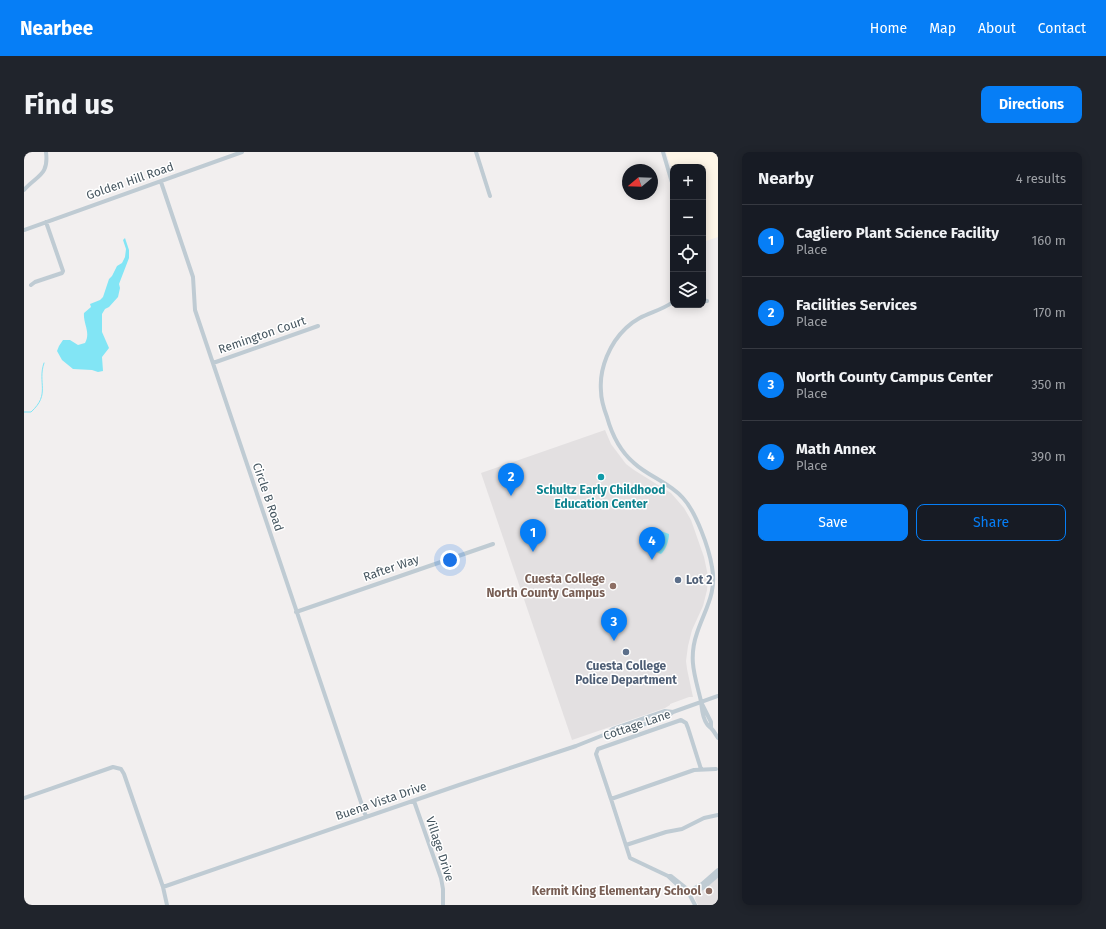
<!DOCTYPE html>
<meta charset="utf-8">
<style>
:root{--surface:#171b24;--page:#20242c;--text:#f1f3f6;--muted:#9ea1a6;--line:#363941;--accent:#067ef6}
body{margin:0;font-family:"Fira Sans",sans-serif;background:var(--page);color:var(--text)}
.controls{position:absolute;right:12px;top:12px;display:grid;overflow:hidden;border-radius:8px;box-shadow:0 2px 10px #0003}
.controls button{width:36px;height:36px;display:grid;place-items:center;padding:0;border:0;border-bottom:1px solid var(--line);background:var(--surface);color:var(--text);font:20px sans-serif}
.compass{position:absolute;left:598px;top:12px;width:36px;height:36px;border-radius:50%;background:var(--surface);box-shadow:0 2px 10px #0003;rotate:251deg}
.you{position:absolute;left:426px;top:408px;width:14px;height:14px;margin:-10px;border:3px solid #fff;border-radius:50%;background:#1a73e8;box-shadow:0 0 0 6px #1a73e833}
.badge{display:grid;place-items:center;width:26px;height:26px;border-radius:50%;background:var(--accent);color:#fff;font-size:13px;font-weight:700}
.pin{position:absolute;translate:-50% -33px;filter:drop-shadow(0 1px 2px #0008)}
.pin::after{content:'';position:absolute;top:21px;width:14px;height:12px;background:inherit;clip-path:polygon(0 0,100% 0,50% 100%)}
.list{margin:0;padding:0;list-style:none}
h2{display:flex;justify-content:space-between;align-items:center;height:52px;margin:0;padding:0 16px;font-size:17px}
h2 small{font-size:13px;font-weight:400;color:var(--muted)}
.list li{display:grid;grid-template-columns:26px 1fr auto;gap:12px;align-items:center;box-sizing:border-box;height:72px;padding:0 16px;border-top:1px solid var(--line)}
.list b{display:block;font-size:15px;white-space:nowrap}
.list p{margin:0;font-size:13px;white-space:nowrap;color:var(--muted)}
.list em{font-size:13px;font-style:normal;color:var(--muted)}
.actions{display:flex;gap:8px;padding:12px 16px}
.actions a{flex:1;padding:9px 0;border:1px solid var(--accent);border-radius:8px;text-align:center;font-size:14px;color:var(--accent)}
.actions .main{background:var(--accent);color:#fff}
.icon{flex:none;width:22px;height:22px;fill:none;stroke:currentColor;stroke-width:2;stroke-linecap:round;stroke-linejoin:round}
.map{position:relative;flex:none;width:694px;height:753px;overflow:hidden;border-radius:8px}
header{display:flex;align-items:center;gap:24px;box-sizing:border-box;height:56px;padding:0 20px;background:var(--accent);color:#fff}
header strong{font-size:19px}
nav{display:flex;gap:22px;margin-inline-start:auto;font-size:14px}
.intro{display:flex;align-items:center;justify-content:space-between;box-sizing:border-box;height:96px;padding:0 24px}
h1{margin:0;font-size:28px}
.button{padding:10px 18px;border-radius:8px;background:var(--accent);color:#fff;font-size:14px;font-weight:700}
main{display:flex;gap:24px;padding:0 24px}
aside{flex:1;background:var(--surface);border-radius:8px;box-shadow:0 2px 10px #0003}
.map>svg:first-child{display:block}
.commercial{fill:#fef6e8}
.education{fill:#e3e0e1}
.water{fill:#82e5f5}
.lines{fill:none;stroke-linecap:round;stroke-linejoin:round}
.stream{stroke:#82e5f5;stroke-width:1}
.minor{stroke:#bfcbd3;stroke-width:4}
.culture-dot{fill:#0f9aa8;stroke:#fff;stroke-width:1.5}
.service-dot{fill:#5c6f8a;stroke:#fff;stroke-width:1.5}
.education-dot{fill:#8d6e63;stroke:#fff;stroke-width:1.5}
.labels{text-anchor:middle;stroke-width:3;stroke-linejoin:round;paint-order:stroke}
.street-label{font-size:12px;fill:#45555f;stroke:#fff}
.culture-label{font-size:12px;font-weight:bold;fill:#0d838f;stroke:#fff}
.education-label{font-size:12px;font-weight:bold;fill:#785e54;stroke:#fff;text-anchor:end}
.service-label{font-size:12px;font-weight:bold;fill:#4e5e75;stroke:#fff;text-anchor:start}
</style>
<header>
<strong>Nearbee</strong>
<nav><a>Home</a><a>Map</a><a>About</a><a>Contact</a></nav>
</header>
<div class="intro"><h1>Find us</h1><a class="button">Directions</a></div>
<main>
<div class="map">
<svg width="694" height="753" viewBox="0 0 694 753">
<rect width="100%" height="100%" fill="#f2efef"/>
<path class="commercial" d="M642,0H694V85L679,90V15H649V20Z"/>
<path class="education" d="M581,278L587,292L602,312L610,318L647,341L660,356L667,368L680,405L684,424L683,438L679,454L668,478L664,494L662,509L663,517L669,545H665L646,552V553L641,556L548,588L457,321Z
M694,725V753H674L671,747L672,741L680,737Z"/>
<path class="water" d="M101,86L105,98V106L95,132L96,136L94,145L85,155L81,157L78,162V180L85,196L78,205L79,219L74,220L68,218L49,217L38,208L33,199L35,194L39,188H46L54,193L61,191C67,180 59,172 60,161L67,155L66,152L76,148L79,145L85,127L88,124L93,114L98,111L101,105L102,97L99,88Z
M626,375L645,382C645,388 642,398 637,402L618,395L623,378Z"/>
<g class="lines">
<path class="stream" d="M0,260H7C27,242 13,231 20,211"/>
<path class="minor" d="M452,0L466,44
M639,0L649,34
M137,30L169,125L171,158L342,665
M0,38C13,23 25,24 22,0
M0,78L218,0
M7,133L11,130L38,121L39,119L22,70
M679,148L683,149
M649,150C634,161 617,161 602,176C586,191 575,216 577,239C577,248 580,257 583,265C588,283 596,299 610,311C625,325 645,330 659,346C672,360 685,396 688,415C693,441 681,457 673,481C664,507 671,524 677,549C678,557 678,565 683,572C684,574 686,575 687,576C690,579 692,583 694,586
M189,211L294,174
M272,460L469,392
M678,552L687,570V576
M582,582H591L642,565L649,560L694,544
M677,617L664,576L662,571L657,568L574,597L572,602L587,647L670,618L692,617
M0,646L89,615L97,617L100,622L139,735L435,633L552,594L582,582L589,577L641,559L649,560
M587,647L606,706L644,724H647L662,736L671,753
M390,649L417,726L419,737V753
M602,693L642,680L658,677L680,666L694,663
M694,718L678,732L669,737L665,742L679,736L694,723
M644,724L659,738L665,742
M139,735L143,753"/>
</g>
<circle class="culture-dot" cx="577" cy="325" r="4"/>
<g class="service-dot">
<circle cx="654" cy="428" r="4"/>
<circle cx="602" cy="500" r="4"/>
</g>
<g class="education-dot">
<circle cx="589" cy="434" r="4"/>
<circle cx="685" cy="739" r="4"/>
</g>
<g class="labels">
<g class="street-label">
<text transform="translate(106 29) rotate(-19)" y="4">Golden Hill Road</text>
<text transform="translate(238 183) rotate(-19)" y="4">Remington Court</text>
<text transform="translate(244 345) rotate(71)" y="4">Circle B Road</text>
<text transform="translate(367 416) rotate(-19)" y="4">Rafter Way</text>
<text transform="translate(613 573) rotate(-19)" y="4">Cottage Lane</text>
<text transform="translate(357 649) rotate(-19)" y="4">Buena Vista Drive</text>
<text transform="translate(416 697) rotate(72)" y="4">Village Drive</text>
</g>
<g class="culture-label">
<text x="577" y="342">Schultz Early Childhood<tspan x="577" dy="14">Education Center</tspan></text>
</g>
<g class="education-label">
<text x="581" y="431">Cuesta College<tspan x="581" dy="14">North County Campus</tspan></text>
<text x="677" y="743">Kermit King Elementary School</text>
</g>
<g class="service-label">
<text x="662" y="432">Lot 2</text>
<text x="602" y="518" text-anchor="middle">Cuesta College<tspan x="602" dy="14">Police Department</tspan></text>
</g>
</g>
</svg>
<div class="controls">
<button>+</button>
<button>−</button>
<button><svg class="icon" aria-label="locate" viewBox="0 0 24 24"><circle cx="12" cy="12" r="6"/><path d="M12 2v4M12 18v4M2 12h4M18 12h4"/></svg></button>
<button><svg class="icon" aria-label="layers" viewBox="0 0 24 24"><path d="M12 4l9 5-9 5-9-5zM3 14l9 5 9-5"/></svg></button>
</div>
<svg class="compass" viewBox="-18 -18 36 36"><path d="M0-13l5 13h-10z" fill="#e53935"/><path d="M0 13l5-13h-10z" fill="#9ea1a6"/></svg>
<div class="you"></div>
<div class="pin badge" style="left:509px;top:400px">1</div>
<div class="pin badge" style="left:487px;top:344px">2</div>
<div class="pin badge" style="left:590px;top:489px">3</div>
<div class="pin badge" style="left:628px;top:408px">4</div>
</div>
<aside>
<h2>Nearby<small>4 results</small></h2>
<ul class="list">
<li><span class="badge">1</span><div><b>Cagliero Plant Science Facility</b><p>Place</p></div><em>160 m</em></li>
<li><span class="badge">2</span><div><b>Facilities Services</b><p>Place</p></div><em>170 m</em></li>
<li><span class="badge">3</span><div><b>North County Campus Center</b><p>Place</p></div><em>350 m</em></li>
<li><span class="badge">4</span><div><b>Math Annex</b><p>Place</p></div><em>390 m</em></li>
</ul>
<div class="actions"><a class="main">Save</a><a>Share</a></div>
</aside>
</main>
